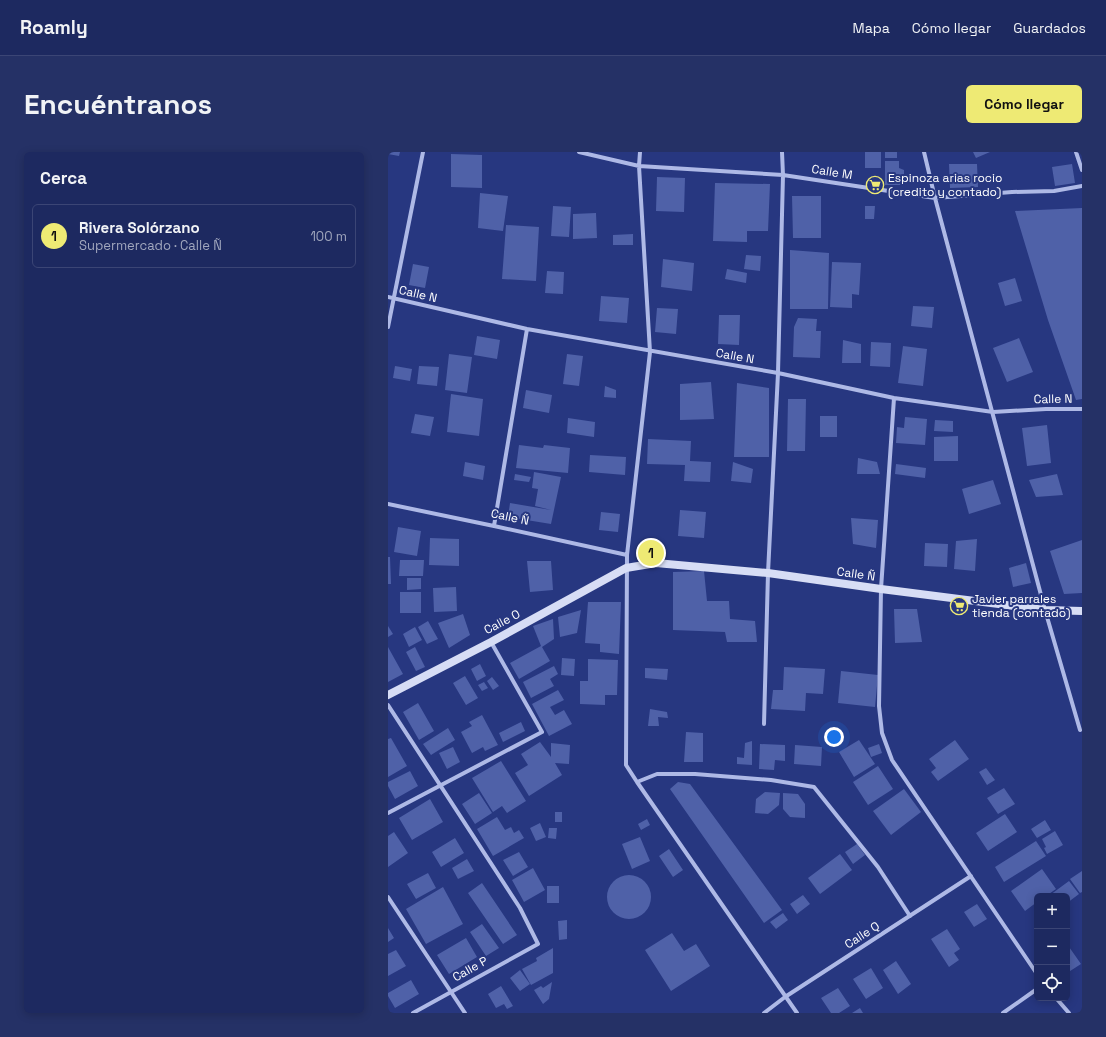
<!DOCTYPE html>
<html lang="es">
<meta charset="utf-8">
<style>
:root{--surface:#1d2960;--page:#253166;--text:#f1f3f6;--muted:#a0a6bd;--line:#3b4575;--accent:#eeea74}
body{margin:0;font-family:"Space Grotesk",sans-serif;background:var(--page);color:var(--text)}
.controls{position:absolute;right:12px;bottom:12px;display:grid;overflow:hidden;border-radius:6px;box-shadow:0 2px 10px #0003}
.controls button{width:36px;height:36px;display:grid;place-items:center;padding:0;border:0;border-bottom:1px solid var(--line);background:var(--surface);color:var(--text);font:20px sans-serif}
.you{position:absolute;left:446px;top:585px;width:14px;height:14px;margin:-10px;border:3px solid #fff;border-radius:50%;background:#1a73e8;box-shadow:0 0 0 6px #1a73e833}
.badge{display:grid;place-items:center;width:26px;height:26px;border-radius:50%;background:var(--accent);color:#111;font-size:13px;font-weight:700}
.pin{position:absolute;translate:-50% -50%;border:2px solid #fff;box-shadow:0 1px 4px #0006}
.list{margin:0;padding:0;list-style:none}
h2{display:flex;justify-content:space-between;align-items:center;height:52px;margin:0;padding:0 16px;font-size:17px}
h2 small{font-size:13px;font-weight:400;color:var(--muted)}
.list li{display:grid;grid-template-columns:26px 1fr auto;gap:12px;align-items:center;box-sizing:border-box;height:64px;margin:0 8px 8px;padding:0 8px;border:1px solid var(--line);border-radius:6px}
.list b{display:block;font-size:15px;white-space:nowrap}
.list p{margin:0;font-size:13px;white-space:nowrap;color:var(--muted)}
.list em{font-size:13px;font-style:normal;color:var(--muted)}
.icon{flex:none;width:22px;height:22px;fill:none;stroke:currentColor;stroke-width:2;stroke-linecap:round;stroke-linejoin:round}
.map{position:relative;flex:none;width:694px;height:861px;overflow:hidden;border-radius:6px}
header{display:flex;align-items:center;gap:24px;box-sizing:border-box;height:56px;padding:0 20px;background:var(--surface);border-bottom:1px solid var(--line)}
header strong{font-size:19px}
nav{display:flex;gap:22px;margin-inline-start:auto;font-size:14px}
.intro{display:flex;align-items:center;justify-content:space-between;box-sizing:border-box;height:96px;padding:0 24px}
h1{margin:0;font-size:28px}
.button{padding:10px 18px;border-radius:6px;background:var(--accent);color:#111;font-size:14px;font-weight:700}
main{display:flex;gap:24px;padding:0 24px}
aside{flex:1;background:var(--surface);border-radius:6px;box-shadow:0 2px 10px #0003}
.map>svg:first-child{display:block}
.building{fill:#4f61a8}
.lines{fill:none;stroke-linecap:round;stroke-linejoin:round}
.street{stroke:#aeb9e6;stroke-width:4}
.secondary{stroke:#d7ddf5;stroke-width:8}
.labels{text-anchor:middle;stroke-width:4;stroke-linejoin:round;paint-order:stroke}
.street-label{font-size:12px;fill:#fff;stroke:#273780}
.poi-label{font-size:12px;fill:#fff;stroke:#273780;text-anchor:start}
</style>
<header>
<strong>Roamly</strong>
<nav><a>Mapa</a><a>Cómo llegar</a><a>Guardados</a></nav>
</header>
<div class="intro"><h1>Encuéntranos</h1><a class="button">Cómo llegar</a></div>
<main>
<aside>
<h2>Cerca<small></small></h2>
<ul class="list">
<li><span class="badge">1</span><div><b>Rivera Solórzano</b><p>Supermercado · Calle Ñ</p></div><em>100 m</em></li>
</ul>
</aside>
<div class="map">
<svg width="694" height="861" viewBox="0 0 694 861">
<rect width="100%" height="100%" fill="#273780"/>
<path class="building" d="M0,0H12L11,4L0,2Z
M477,0H493V16H477Z
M497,0H509V6H497Z
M585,0H602L588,6Z
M63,2L94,3V36L63,35Z
M497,9H511V16L516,18V33H497Z
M561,12H589L590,35L562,36Z
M684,12L687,31L667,34L664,15Z
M269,25L297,26L296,60L268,59Z
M327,31L382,32L380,79H359V90L325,89Z
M92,41L120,44L115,79L90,76Z
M404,44H433V86H405Z
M165,54L183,55L181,85L163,84Z
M477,54H487L486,67H477Z
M694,56V247L688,248L660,168L627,59Z
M208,61L209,86L185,87V62Z
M118,73L151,75L148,129L114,127Z
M245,82V93H225V83Z
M402,98L441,101L440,157H402Z
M358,103L373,104L372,119L356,117Z
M275,107L306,111L304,139L273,135Z
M444,110L473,111L471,143L464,142V156L442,155Z
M25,112L41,115L37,136L21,133Z
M339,117L359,121L358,131L337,127Z
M159,119L176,120L175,142L157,141Z
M627,126L634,149L617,154L610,131Z
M213,144L241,146L239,171L211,169Z
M525,154L546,155L544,176L523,174Z
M269,156L290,157L288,182L267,180Z
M331,163H352L351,193L330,192Z
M410,166L429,167L428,179H433L432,206L405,205L406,175Z
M89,184L112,188L109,207L86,203Z
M631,186L645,220L619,230L605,196Z
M455,188L473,192V211H454Z
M483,190L503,191L502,215L482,214Z
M515,194L539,197L535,234L510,231Z
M61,202L84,205L79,241L57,238Z
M179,202L195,204L191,234L175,232Z
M7,214L24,217L22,229L5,226Z
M31,214L51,215L49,234L29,232Z
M323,230L326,267L292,268V232Z
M349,231L381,236V305H346Z
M217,234L228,238V246L216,245Z
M138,238L164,243L161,261L135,256Z
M63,242L95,247L91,284L59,280Z
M400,247H418L417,299H399Z
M27,262L46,265L42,284L23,281Z
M432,264H449V285H432Z
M517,265L539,267L537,293L508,291L509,275L516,276Z
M180,266L207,270L206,285L179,281Z
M547,268L565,269V280L546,279Z
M659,273L663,311L639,314L634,276Z
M570,284V309H546V285Z
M260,287L303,289L302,309L323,310L322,330L296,329L297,313L259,312Z
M131,293L155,296L156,293L182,296L180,321L128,316Z
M202,303L238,305L237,323L201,320Z
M470,306L489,310L492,322H469Z
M77,310L97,314L95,328L75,324Z
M345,310L365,317L363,331L343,329Z
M508,312L538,316L537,326L507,322Z
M146,320L173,325L163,372L120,365L122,351L163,358L147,354L150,337L144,336Z
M127,322L143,325L141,330L126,328Z
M669,322L675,343L648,345L641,328Z
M605,328L613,352L581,362L574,337Z
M292,358L318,360L316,386L290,384Z
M213,360L232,362L230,380L211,378Z
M463,366L490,368L488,396L465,392Z
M10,375L33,379L29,404L6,400Z
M42,386L71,387V414L41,413Z
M589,387L587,419L566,417L568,389Z
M694,388V441L676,442L662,399Z
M537,391L560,392L559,415L536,414Z
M0,405H2L3,432H0Z
M12,408H36L35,424H11Z
M139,409H163L165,438L142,440Z
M638,411L643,431L625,435L621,416Z
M316,419L319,449H341L342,467L367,469L369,490H339L337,480L285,478V420Z
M19,426H33V437L19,438Z
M68,435L69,459L46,460L45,436Z
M12,440H33V461H12Z
M200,450H233L231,502L212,500V492L197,491Z
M506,457H529L534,490L507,491Z
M193,458L189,481L172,485L170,465Z
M75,462L82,483L61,496L50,471Z
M165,467L166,487L154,495L162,509L131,527L122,511L153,494L145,474Z
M40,469L50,487L39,492L30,475Z
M0,474L5,482L0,485Z
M27,475L34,488L21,495L15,482Z
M0,495L15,522L0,530Z
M27,495L37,515L28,519L18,500Z
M174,506L187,507L186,524L173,523Z
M200,507L230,508L229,543H217V553L192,552V529H200Z
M92,512L98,524L89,529L83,517Z
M166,514L170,522L162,527L166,534L143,546L135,530Z
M396,515L437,517L435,542L418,541L417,559L383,557L385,538H395Z
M257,516L280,517L279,528L257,526Z
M453,519L490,523L487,555L450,551Z
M77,524L90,546L78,553L65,531Z
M104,525L111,534L105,538L99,529Z
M96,530L100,536L94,539L90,533Z
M170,538L176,548L162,555L167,563L176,558L184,572L161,584L144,552Z
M30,551L46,579L31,588L15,560Z
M262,557L279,560L280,566L270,565L271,574H260Z
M94,563L110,593L97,599L95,595L84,601L73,580L84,574L81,570Z
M133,570L137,579L115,590L111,581Z
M60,576L67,588L43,603L35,592Z
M298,580L315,581V610H296Z
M3,586L19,614L0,625V587Z
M471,588L487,612L466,625L451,600Z
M567,588L581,607L550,629L543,620L548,616L541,607Z
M364,589V613L349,612V605L356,606L357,591Z
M152,590L163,605V591L182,593L181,612L167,611L174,623L141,644L127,621L140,613L133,602Z
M372,592L397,593V609L387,608L386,618L371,617Z
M491,592L494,601L483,605L480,596Z
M407,593L434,595L433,614L406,612Z
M65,595L72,610L59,617L51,601Z
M113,609L138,649L119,661L114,654L105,660L84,626Z
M490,614L505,637L480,653L465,630Z
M598,616L607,628L599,633L591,620Z
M22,619L30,634L7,647L0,634V630Z
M290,630L302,632L394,758L376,771L282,637Z
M616,636L627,652L610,662L599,646Z
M516,637L533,660L503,683L485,659Z
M377,640L392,641L391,653L380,662L367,661L368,647Z
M91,641L104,661L87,672L74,652Z
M395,641L410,642L417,652V666L402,665L395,657Z
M42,647L55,670L24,688L11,666Z
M167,660H174V670H167Z
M617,662L629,680L600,699L588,681Z
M109,665L117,678L123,675L126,681L131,678L136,686L105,704L89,677Z
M259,667L262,673L253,678L250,672Z
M657,668L663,678L649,686L643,677Z
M152,671L158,685L148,689L142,676Z
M161,676H169L168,687L160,686Z
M667,679L675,693L659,702L656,696L658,695L654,687Z
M6,680L20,701L0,715V684Z
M252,685L262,709L244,717L234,692Z
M67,686L76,701L53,715L44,700Z
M648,689L658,704L616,730L607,715Z
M469,692L477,703L465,712L457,700Z
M281,697L295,718L285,725L271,704Z
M131,700L140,715L125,724L115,708Z
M452,702L464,718L432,742L420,726Z
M79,707L86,719L70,727L64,716Z
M145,716L157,738L136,750L124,728Z
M654,717L668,737L658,744H649V750L637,759L623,739Z
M694,719V740L692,741L682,727Z
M40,721L48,736L28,747L19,732Z
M219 745a22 22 0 1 1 44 0a22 22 0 1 1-44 0Z
M681,729L691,742L679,751V744H663L662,743Z
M94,731L129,783L115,792L80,741Z
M159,734H171V751H159Z
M55,735L75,772L38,792L18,757Z
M415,743L422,752L409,762L402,752Z
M589,752L599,767L586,775L576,760Z
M395,761L400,768L388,777L382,770Z
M179,768V787L171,788L170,769Z
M94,772L111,796L98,804L82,780Z
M0,776L6,786L0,790Z
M559,777L572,797L566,801L571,808L561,815L543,787Z
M284,781L296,799L308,792L322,814L283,839L257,798Z
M78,786L89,805L61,822L49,803Z
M679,792L693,812L679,821Z
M165,796V821L143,833L134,817L149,809L148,806Z
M8,798L18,814L0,824V802Z
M508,809L523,832L510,842L495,818Z
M483,816L495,836L478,847L465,827Z
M132,818L142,832L132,839L122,826Z
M23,828L31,842L7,856L0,844V841Z
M164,830L161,847L155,852L146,838L153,834L155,836Z
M113,834L125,854L119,857L116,852L108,856L100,842Z
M450,836L462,854L451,861H443L433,846Z
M472,856L475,861H464Z"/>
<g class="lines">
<path class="street" d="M191,0L251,14L395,23L547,46L624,40L666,39L694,34
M252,0L251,14L262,200L239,403L238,613L249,630L409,861
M536,0L547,46L657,458L692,578
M688,0L694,18
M0,145L139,177L390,221L506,246L605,260L658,257H694
M0,175L35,0
M506,246L493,437L491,554L494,581L504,608L649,822
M0,352L106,374L239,403
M106,374L139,177
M0,553L132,756L150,792L25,861
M376,572L380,421L390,221L395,23L394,0
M249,630L269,622H307L383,628L426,635L490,715L522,764
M0,661L154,580L103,490
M0,745L77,861
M668,846L681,861
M376,861L397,845L583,724
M615,861L649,837"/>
<path class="secondary" d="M0,543L103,490L238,416L268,411L380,421L493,437L657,458L694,459"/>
</g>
<defs>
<symbol id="supermarket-ring" viewBox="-11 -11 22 22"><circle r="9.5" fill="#273780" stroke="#eeea74" stroke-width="1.5"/><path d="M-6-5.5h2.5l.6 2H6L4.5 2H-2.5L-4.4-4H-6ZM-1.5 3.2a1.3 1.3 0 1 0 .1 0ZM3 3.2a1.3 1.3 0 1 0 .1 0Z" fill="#eeea74"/></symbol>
</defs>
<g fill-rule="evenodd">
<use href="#supermarket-ring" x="477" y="23" width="20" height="20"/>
<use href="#supermarket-ring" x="561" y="444" width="20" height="20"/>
</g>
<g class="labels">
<g class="street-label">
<text transform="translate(444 20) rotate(9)" y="4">Calle M</text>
<text transform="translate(30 142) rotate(13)" y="4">Calle N</text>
<text transform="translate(347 204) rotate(10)" y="4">Calle N</text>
<text transform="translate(665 247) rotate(-1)" y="4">Calle N</text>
<text transform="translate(122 365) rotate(12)" y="4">Calle Ñ</text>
<text transform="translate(468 422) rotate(8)" y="4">Calle Ñ</text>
<text transform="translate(114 470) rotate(-28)" y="4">Calle O</text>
<text transform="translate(474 783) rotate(-33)" y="4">Calle Q</text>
<text transform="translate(82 817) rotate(-29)" y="4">Calle P</text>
</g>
<g class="poi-label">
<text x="500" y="30">Espinoza arias rocio<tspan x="500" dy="14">(credito y contado)</tspan></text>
<text x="584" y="451">Javier parrales<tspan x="584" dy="14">tienda (contado)</tspan></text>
</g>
</g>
</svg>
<div class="controls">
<button>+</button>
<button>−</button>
<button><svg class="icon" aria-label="locate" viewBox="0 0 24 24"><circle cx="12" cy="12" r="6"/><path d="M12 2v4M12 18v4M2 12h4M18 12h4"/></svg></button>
</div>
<div class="you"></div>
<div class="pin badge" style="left:263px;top:401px">1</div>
</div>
</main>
